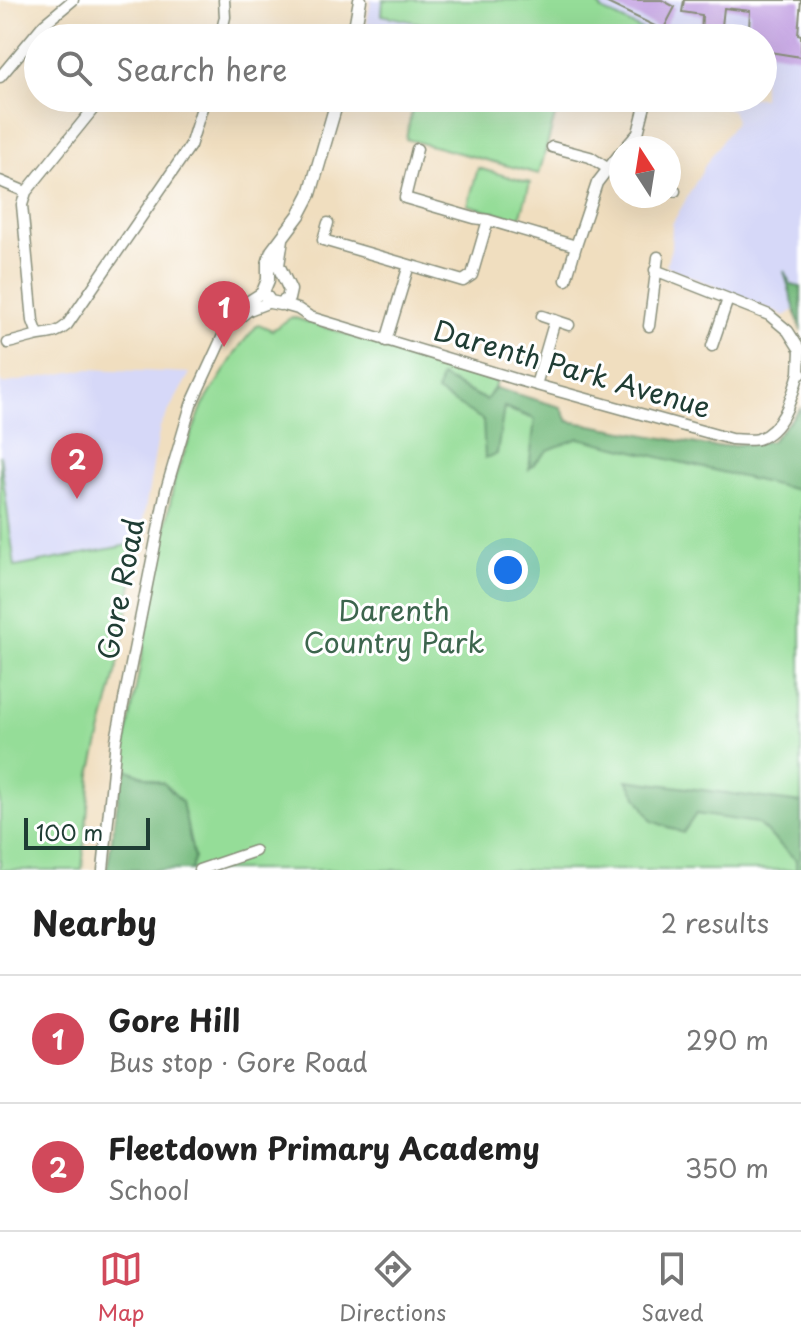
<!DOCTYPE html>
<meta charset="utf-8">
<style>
:root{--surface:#fff;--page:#f2f2f2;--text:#222;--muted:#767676;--line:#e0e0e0;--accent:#d1495b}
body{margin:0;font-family:"Playpen Sans",sans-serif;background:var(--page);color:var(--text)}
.compass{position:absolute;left:609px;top:136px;width:72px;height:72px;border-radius:50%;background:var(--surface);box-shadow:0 8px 32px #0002;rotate:348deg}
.scale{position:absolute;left:24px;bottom:20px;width:126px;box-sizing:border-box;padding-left:8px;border:4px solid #1f3d34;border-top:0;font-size:22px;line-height:28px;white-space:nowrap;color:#1f3d34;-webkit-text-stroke:6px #fff;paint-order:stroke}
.you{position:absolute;left:508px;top:570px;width:28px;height:28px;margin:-20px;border:6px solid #fff;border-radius:50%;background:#1a73e8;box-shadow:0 0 0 12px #1a73e833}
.badge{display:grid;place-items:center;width:52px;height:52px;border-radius:50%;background:var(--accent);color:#fff;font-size:26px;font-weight:700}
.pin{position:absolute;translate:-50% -66px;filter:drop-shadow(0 2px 4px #0008)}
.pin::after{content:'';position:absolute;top:42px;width:28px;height:24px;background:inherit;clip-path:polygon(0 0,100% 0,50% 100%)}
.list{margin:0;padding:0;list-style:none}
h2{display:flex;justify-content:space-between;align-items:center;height:104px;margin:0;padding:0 32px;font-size:34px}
h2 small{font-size:26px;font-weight:400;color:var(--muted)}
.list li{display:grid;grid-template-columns:52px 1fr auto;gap:24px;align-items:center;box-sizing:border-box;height:128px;padding:0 32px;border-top:2px solid var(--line)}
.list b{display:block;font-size:30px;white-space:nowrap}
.list p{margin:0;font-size:26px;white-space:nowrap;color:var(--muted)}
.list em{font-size:26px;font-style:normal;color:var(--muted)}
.icon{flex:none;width:44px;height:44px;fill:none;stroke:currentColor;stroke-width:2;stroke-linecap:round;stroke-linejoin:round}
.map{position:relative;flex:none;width:801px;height:870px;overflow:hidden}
.search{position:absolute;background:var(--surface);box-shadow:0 8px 32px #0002;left:24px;right:24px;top:24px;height:88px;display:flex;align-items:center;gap:20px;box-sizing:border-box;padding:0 28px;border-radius:44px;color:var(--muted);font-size:30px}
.sheet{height:360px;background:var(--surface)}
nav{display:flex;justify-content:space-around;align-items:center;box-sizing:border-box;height:112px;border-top:2px solid var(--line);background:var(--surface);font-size:22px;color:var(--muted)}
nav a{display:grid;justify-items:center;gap:4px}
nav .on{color:var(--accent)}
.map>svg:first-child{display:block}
.built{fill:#d6d8f8}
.green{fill:#95dd98;stroke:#5a8d66;stroke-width:2}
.forest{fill:#78bc80;stroke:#4c7c5a;stroke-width:2}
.building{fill:#c3a1e2;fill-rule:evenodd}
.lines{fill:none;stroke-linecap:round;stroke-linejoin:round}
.minor-casing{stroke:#888e7a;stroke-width:13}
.tertiary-casing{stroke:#888e7a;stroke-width:15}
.minor{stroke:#fff;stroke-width:10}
.tertiary{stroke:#fff;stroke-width:12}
.labels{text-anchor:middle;stroke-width:6;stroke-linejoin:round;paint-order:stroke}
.street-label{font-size:28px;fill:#1f3d34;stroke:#fff}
.park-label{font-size:28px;fill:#3c654d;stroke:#fff}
</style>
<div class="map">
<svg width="801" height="870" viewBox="0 0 801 870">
<rect width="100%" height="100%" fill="#fff"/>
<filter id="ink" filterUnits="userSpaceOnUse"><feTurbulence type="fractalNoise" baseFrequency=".0125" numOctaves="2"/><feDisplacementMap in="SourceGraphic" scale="16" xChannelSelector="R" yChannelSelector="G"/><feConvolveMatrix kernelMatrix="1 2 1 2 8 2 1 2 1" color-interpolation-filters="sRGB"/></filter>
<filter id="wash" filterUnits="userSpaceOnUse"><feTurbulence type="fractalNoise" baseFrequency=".006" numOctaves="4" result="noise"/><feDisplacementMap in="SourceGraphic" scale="32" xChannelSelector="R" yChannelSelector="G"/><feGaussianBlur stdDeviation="1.8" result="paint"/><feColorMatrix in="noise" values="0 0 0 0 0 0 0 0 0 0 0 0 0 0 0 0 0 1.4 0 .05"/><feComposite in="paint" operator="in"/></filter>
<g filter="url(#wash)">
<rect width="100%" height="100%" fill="#f0debf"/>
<path class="built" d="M371,0H801V306L785,316L666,266L671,248L672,224L707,162L736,121L732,110L691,98H763V38H481L367,23Z
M89,369L190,373L160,427L139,543L15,567L0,455V380L2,384Z"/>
<path class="green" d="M383,0H595L602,10L658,38H489L382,15Z
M414,98H560L539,174L406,139Z
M478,168L530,183L520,219L468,205Z
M292,317L497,382L486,402L560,428L801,488V870H111L123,758L175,477L203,405L240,346L258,324L272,330Z
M0,455L15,567L139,543L118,665L91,774L82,870H0Z"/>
<path class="forest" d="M784,271L791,285L801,287V331Z
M441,377L486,400L495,388L561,407L568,421L714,447L771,441L801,408V491L579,438L548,450L529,469L535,419L504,407L497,454L485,458L483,420L437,392Z
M123,768L165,784L182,802L194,858L191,870H107Z
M627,780L801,803V870H796V860L757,823L696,814L683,833L652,821Z"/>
<g id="blocks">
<path class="building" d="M601,0H662L675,7L663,30Z
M684,0H801L798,34L801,35V57L763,51V38H701L702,15L682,12ZM724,8L750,11L749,29L722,26Z"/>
</g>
</g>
<g filter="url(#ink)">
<use href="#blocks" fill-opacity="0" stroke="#888e7a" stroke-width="2"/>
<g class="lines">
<defs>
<path id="minor" d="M220,38L225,17L224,0
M0,77L44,24L73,0
M552,147L590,157L607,168
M625,148L638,133L647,98
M417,149L405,198L474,218L488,220
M0,181L26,192L22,205L33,321L38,334
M669,186L675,191
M26,192L102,98
M328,223L323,240L409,265
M655,270L769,315L788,331L800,350L799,373
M566,280L576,246
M280,304L298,309L310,317L522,381L731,439C739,439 751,441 758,439C784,430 792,396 799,373L801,374
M542,316L569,325
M234,322L249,310L270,302
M649,326L658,257
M386,341L409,265L463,281L472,275L488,220L576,246L597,183L621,152
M8,343C18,341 26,338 35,336C47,333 56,335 67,325L190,146L205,98
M712,346L728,299
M536,385L555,320
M103,870L116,740L166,490L191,405L233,314L241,306L263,292
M199,870L255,851"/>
<path id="tertiary" d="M353,38L360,0
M282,239L278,265L290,290L288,299L280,304L270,302L263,292L268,280V264L272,251L299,215L310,194L338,98"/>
</defs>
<use href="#minor" class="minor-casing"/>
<use href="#tertiary" class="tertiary-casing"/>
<use href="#minor" class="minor"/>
<use href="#tertiary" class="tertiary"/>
</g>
</g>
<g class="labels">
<g class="street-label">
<text transform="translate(572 369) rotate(16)" y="10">Darenth Park Avenue</text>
<text transform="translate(121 589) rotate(-79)" y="10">Gore Road</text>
</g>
<g class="park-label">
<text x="394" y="621">Darenth<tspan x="394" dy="32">Country Park</tspan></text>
</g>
</g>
</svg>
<svg class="compass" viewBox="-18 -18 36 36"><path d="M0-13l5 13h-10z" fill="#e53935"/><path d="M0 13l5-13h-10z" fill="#767676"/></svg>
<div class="scale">100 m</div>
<div class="you"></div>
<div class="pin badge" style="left:224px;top:347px">1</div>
<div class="pin badge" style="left:77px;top:499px">2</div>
<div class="search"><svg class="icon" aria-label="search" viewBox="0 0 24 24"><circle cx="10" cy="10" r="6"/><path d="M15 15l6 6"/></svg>Search here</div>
</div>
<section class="sheet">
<h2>Nearby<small>2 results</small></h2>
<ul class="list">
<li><span class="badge">1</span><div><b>Gore Hill</b><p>Bus stop · Gore Road</p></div><em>290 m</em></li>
<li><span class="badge">2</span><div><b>Fleetdown Primary Academy</b><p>School</p></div><em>350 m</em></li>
</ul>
</section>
<nav>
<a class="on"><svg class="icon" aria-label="map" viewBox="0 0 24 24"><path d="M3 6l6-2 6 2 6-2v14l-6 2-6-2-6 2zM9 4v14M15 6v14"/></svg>Map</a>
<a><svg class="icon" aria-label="directions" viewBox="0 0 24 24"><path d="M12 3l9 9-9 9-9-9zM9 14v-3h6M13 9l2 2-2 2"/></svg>Directions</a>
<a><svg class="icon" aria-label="saved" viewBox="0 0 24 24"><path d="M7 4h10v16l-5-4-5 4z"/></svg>Saved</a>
</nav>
